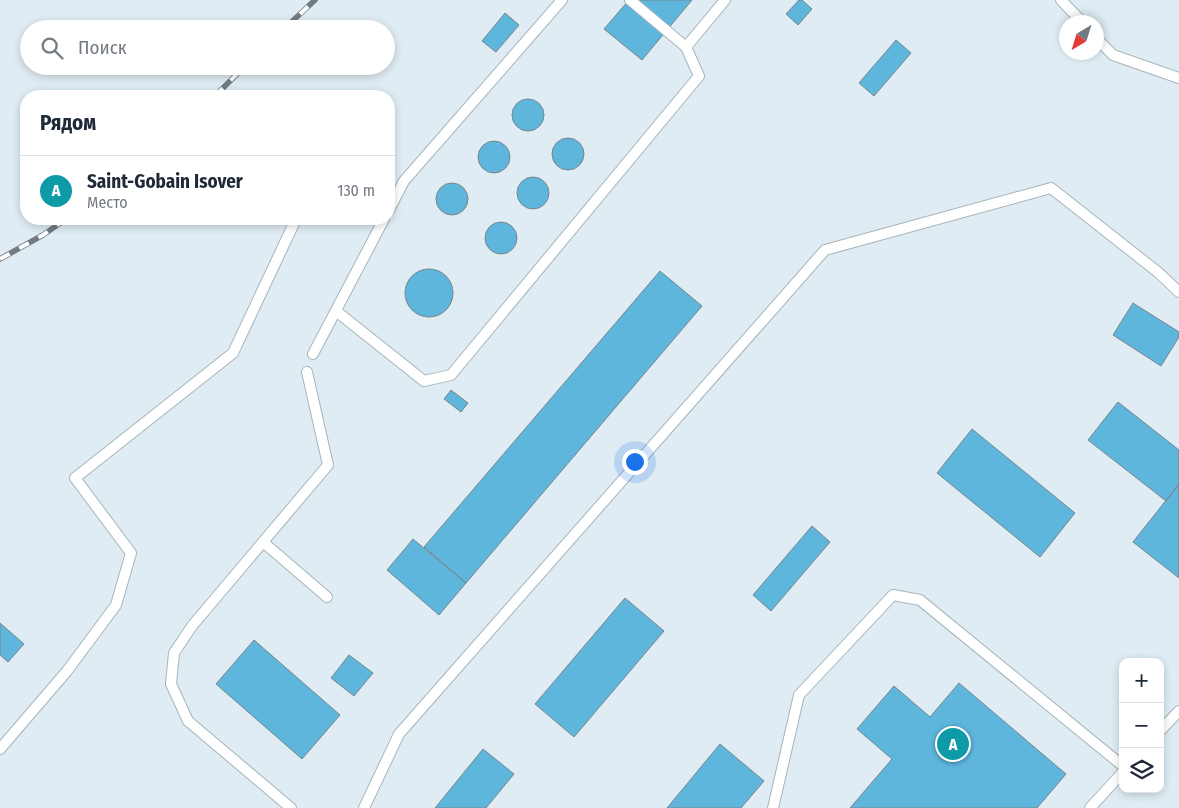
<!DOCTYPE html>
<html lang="ru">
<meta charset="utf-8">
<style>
:root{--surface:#fff;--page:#f2f2f3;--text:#1f2937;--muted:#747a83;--line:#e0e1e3;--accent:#2563eb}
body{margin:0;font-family:"Fira Sans Condensed",sans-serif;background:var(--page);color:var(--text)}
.controls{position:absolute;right:15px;bottom:15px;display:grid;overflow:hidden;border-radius:10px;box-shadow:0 2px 8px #0003}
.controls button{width:45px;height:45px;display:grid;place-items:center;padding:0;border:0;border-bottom:1px solid var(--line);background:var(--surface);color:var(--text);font:25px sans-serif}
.compass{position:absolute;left:1059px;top:15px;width:45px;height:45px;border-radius:50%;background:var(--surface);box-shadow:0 2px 8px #0003;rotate:218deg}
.you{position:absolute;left:634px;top:461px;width:18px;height:18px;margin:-12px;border:4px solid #fff;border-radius:50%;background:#1a73e8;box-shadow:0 0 0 8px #1a73e833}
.badge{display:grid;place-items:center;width:32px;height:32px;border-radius:50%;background:var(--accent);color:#fff;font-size:16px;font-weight:700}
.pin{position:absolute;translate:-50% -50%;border:2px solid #fff;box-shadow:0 1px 5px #0006}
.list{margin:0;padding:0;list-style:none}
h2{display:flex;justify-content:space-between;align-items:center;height:65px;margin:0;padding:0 20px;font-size:21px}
h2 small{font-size:16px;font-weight:400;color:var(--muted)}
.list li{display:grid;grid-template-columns:32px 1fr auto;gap:15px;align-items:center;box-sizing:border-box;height:70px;padding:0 20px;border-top:1px solid var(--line)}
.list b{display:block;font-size:19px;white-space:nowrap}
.list p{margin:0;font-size:16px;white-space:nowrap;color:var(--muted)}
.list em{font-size:16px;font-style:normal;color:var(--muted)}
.icon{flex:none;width:28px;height:28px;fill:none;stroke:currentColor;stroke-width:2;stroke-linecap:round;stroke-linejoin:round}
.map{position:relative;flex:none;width:1179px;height:808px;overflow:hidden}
.search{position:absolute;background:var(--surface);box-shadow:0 2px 8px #0003;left:20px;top:20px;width:375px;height:55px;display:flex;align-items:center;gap:12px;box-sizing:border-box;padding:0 18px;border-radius:28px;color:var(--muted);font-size:19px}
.panel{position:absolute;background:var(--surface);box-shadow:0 2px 8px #0003;left:20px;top:90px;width:375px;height:135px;border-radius:20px}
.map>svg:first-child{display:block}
.building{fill:#5eb6dd;stroke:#79858b}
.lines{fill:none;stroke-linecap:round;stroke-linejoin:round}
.lane-casing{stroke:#a7b4ba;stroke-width:12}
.lane{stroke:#fff;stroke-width:10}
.rail-casing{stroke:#727b7f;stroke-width:5.5}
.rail{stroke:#fff;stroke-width:4;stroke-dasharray:11;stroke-linecap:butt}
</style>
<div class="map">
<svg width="1179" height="808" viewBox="0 0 1179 808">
<rect width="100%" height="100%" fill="#dfecf3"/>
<path class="building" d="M629,0H692L642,60L604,29Z
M799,0H802L812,9L798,25L786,14Z
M505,13L519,25L496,52L482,41Z
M896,40L911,53L874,96L859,83Z
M512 115a16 16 0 1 1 32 0a16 16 0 1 1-32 0Z
M552 154a16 16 0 1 1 32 0a16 16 0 1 1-32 0Z
M478 157a16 16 0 1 1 32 0a16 16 0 1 1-32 0Z
M517 193a16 16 0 1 1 32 0a16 16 0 1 1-32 0Z
M436 199a16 16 0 1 1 32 0a16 16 0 1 1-32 0Z
M485 238a16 16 0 1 1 32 0a16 16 0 1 1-32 0Z
M405 293a24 24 0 1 1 48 0a24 24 0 1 1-48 0Z
M660,271L702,306L466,583L424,547Z
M1133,303L1179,332V337L1161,366L1113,335Z
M451,390L468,403L461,412L444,399Z
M1118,402L1179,450V484L1166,501L1088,440Z
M972,429L1075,513L1040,557L937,473Z
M1179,484V578L1133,542Z
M812,526L830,542L771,611L753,595Z
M413,539L466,583L439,615L387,570Z
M625,598L664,631L574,737L535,704Z
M0,623L24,644L8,662L0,655Z
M254,640L340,715L302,759L216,684Z
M349,655L373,673L354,696L331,678Z
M959,683L1066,774L1037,808H850L892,759L857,729L894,686L930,717Z
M720,744L764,781L741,808H667Z
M483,749L514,774L486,808H435Z"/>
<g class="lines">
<defs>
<path id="lane" d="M630,0L686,47L725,0
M1061,0L1082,22
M1096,38L1113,55L1179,78
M389,210L404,181L562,0
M336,311L424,381L451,375L699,76L686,47
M313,354L384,219
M263,542L327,597
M1160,731L1179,711
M0,749L67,671L116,605L131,553L75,478L233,353L296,219
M291,808L188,721L171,684L174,653L192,626L328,465L307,372
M364,808L399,734L825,250L1051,188L1159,273L1179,292
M773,808L799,695L893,595L920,600L1123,766
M1090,808L1123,772"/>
</defs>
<use href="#lane" class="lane-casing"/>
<use href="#lane" class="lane"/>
<defs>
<path id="rail" d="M284,29L315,0
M215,96L245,66
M0,259L43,235L66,219"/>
</defs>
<use href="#rail" class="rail-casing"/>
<use href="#rail" class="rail"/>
</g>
</svg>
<div class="controls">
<button>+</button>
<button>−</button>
<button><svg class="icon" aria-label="layers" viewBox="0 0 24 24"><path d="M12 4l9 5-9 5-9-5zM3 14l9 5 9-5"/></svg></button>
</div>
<svg class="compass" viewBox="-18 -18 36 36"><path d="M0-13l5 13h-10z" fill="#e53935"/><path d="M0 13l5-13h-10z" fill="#747a83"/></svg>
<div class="you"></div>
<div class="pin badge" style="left:953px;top:744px;background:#0f9aa8">A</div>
<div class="search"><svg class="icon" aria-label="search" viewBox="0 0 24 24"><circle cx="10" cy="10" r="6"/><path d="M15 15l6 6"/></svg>Поиск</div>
<section class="panel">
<h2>Рядом<small></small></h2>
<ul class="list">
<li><span class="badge" style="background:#0f9aa8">A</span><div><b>Saint-Gobain Isover</b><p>Место</p></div><em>130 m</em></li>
</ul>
</section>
</div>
